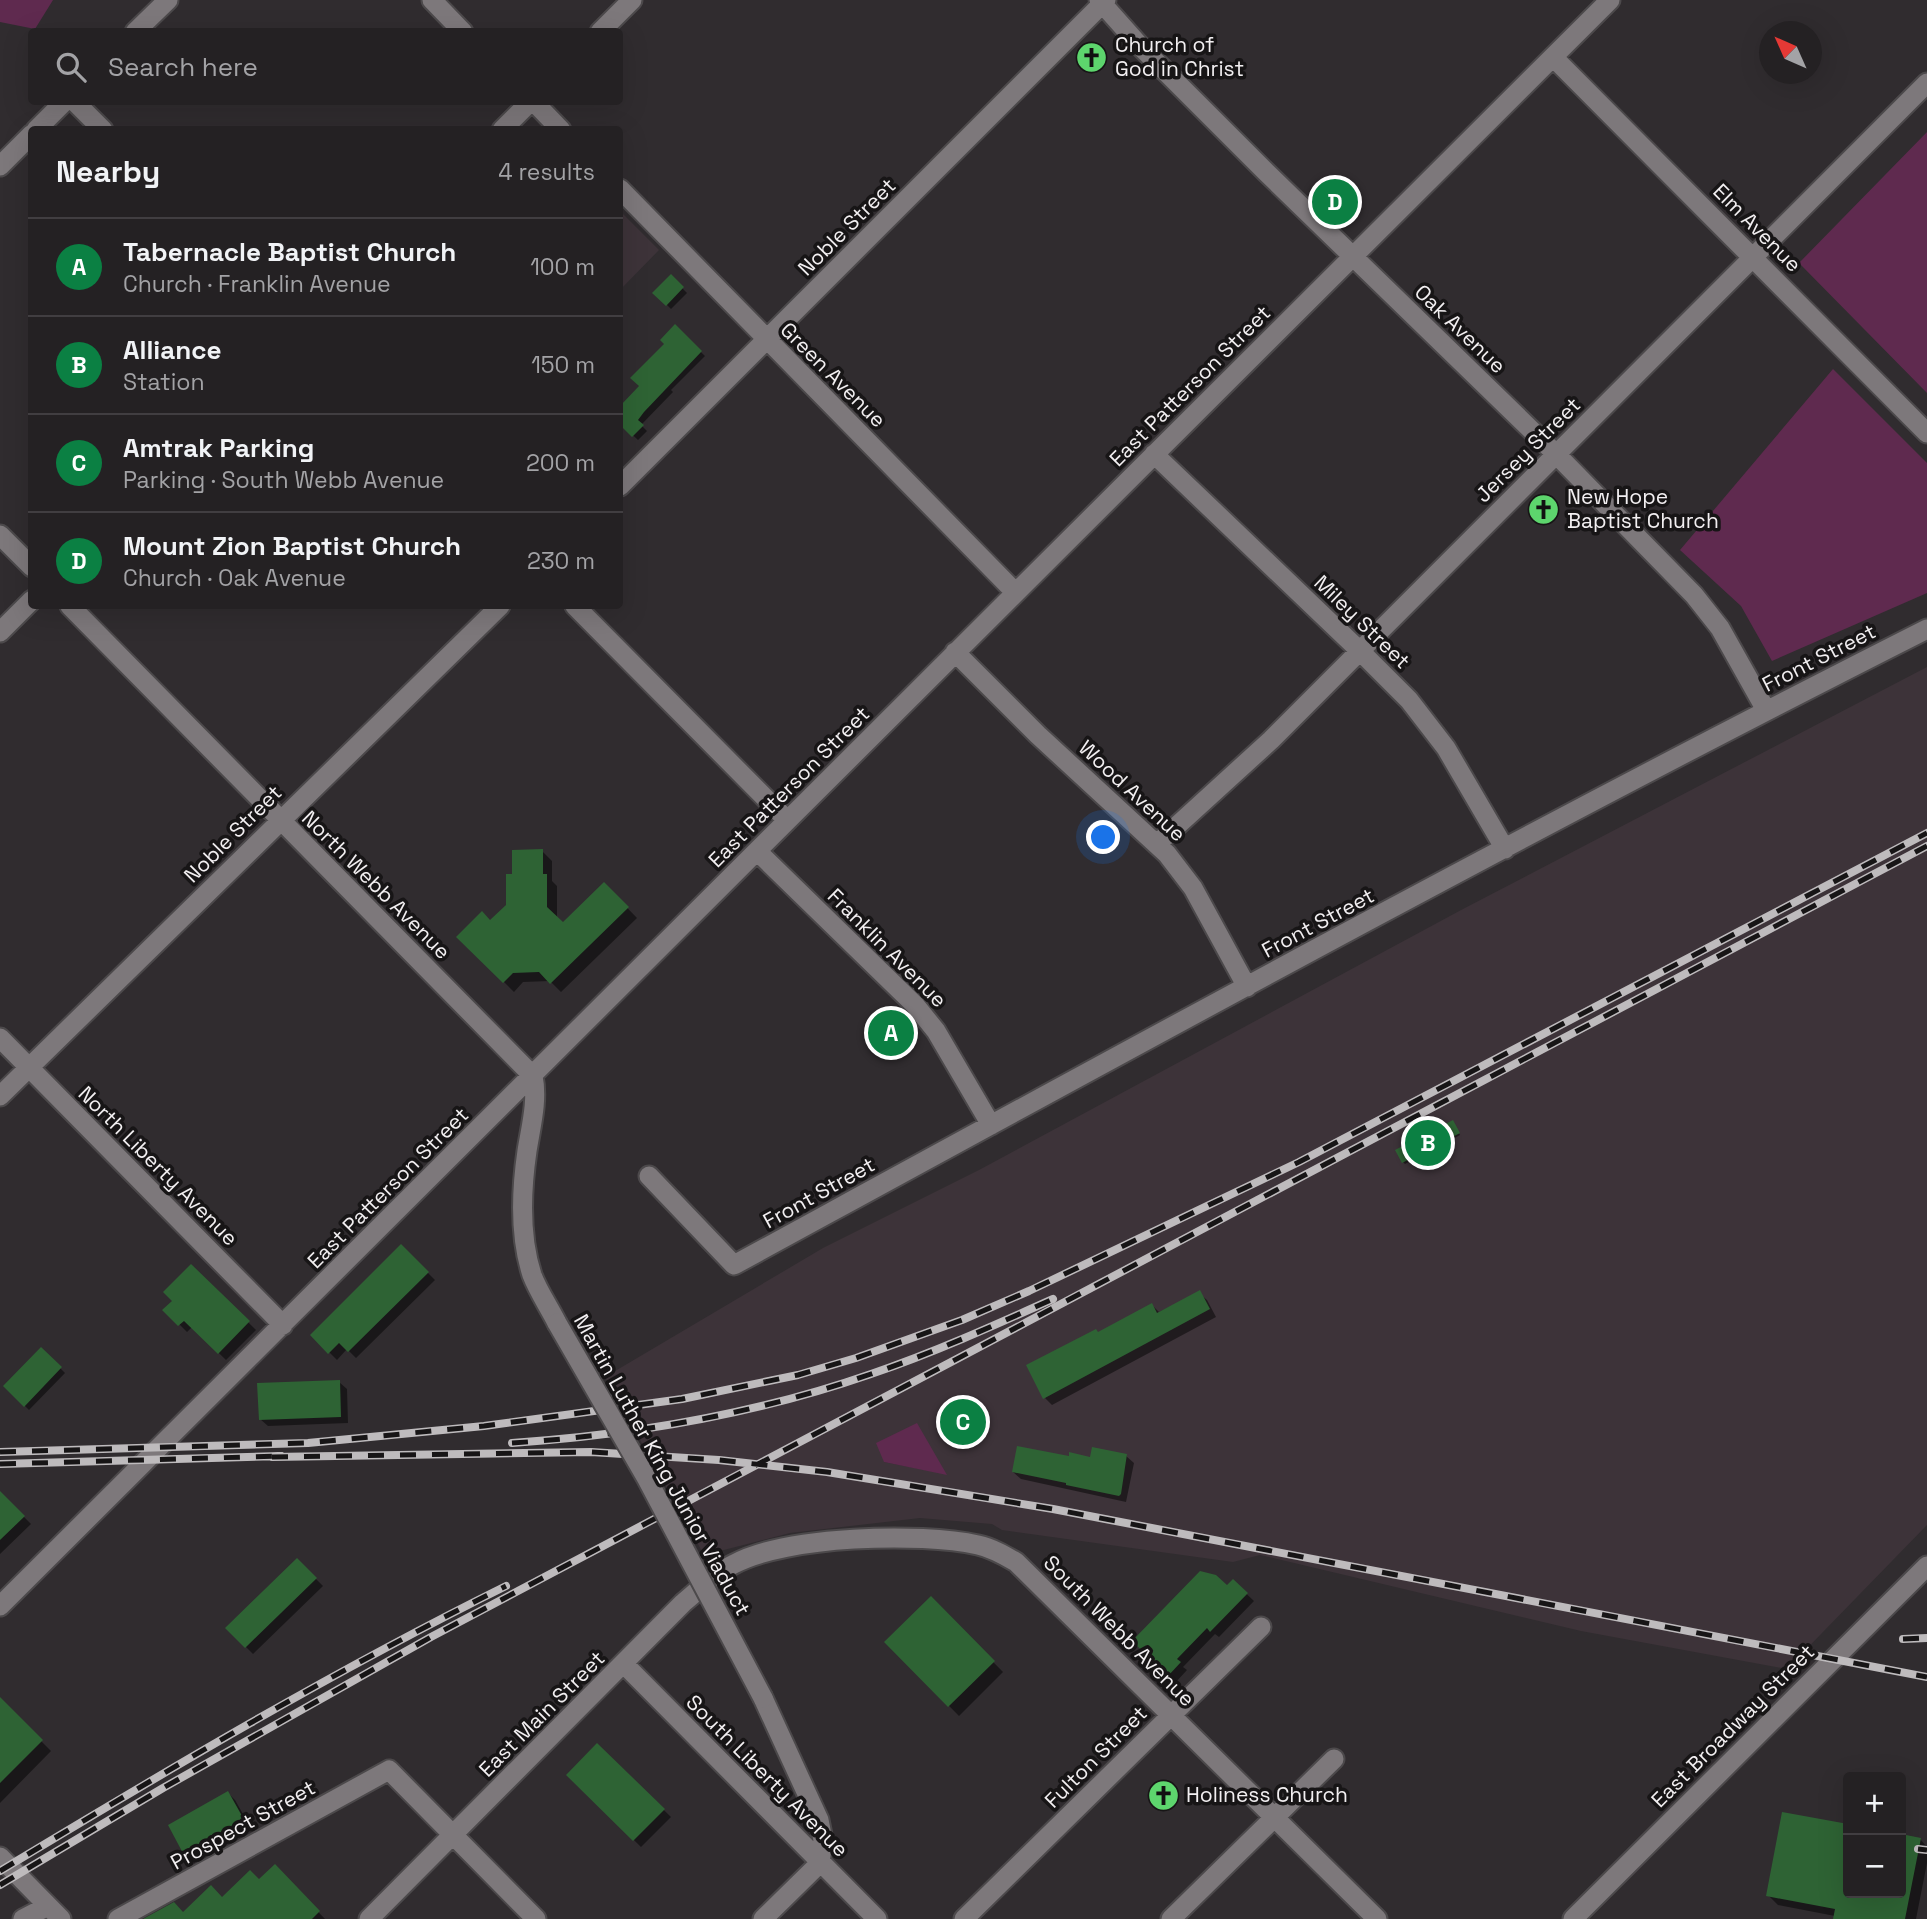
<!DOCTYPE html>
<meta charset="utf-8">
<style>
:root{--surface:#242123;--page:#2c292b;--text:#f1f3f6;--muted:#a3a3a6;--line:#413e41;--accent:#0b8043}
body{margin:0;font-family:"Space Grotesk",sans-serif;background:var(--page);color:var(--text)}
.controls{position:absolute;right:21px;bottom:21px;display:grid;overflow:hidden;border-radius:7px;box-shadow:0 7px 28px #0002}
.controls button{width:63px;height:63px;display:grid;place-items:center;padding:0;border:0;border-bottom:2px solid var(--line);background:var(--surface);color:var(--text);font:35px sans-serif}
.compass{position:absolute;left:1759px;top:21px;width:63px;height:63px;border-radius:50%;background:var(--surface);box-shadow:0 7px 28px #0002;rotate:315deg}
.you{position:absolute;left:1104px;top:838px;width:24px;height:24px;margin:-18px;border:5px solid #fff;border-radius:50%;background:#1a73e8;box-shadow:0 0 0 10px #1a73e833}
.badge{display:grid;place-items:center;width:46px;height:46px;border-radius:50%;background:var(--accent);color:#fff;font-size:23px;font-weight:700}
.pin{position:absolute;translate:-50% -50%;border:4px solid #fff;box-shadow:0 2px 7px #0006}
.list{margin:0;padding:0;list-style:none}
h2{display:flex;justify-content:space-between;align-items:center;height:91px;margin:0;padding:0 28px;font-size:30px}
h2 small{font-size:23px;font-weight:400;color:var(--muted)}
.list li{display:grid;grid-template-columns:46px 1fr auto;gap:21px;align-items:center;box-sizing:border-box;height:98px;padding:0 28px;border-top:2px solid var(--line)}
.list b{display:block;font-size:26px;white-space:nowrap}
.list p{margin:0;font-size:23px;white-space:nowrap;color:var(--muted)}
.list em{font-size:23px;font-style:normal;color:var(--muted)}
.icon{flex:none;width:38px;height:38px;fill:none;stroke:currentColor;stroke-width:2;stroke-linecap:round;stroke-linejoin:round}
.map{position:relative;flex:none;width:1927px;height:1919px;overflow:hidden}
.search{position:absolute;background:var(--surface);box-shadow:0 7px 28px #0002;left:28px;top:28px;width:595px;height:77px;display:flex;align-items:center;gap:18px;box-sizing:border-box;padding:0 24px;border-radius:7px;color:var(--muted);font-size:26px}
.panel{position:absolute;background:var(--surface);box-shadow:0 7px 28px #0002;left:28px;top:126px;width:595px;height:483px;border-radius:7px}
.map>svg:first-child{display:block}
.built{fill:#3d3339;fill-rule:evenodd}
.green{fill:#5f2a4f}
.shadow{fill:#0007}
.building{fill:#2e6334}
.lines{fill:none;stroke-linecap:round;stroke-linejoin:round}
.minor-casing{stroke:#4c494b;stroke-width:23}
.minor{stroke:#7d787b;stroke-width:19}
.rail-casing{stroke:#bebbbd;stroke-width:8}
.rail{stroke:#171516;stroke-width:5;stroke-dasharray:16;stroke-linecap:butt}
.minor-bridge-casing{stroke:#4c494b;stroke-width:23;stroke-linecap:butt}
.minor-bridge{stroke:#7d787b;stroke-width:19}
.labels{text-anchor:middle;stroke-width:7;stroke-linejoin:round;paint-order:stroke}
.poi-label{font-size:21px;fill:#f2eff1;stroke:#171516;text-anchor:start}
.street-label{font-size:21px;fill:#f2eff1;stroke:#171516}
</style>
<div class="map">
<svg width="1927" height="1919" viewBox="0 0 1927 1919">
<rect width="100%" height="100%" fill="#302c2f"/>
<path class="built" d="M620,211L659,250L620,290Z
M1927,667V1525L1787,1669L1581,1631L1260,1555L1233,1562L1002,1530L992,1524L920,1518L790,1533L704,1555L605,1377L823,1248L979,1170L1463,909ZM937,1460L946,1474L884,1462Z"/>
<path class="green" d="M0,0H53L35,29L0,22Z
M1927,132V393L1799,263Z
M1833,369L1927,463V593L1772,661L1741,606L1680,550Z
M917,1423L947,1475L884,1462L876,1443Z"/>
<path class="shadow" d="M671,277L687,293L671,309L655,293Z
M675,327L705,356L671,390L673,392L641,425L647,431L638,440L620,423V409L641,386Z
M542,851L552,861V881L557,886V918L563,924L604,884L637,918L561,992L550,981L523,982L514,992L459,937L490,922L508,905L514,875Z
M1454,1124L1460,1135L1444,1144L1445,1147L1424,1158L1421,1155L1405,1164L1403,1162Z
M401,1246L435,1280L356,1358L347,1349L337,1360L312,1335Z
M191,1266L256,1330L226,1360L192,1327L187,1332L165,1310L174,1301Z
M1199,1293L1207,1300L1216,1317L1052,1405L1045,1398L1099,1334L1152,1305L1159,1312Z
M41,1349L65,1373L29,1410L5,1386Z
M339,1382L347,1389L348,1423L268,1426L260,1419Z
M1126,1456L1134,1463L1126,1502L1021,1479L1013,1472L1070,1458Z
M0,1493L31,1524L0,1554Z
M297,1560L323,1586L253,1654L227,1628Z
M1233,1581L1254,1601L1219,1637L1215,1634L1183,1667L1187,1670L1176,1682L1135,1641L1227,1588Z
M931,1599L1003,1672L959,1716L886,1642Z
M0,1700L51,1751L0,1803Z
M597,1745L671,1817L641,1847L568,1775Z
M228,1793L235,1800L252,1830L194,1863L187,1856Z
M1783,1814L1848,1826V1893H1901V1836L1920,1839L1927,1847V1863L1916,1919H1837L1835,1916L1778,1905L1768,1895Z
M275,1867L325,1919H145L183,1914L222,1899L259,1882Z"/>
<path class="building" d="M671,274L684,287L666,306L652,293Z
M675,324L702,351L644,412L638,420L644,425L632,437L620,425V406L639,386L630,378L664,344L660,340Z
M543,849V874H547V907L563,922L604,882L629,907L550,984L539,972L513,973L503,983L456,937L482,911L490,920L506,905V874H512V850Z
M1453,1120L1460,1133L1443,1142L1445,1145L1421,1158L1419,1154L1402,1163L1395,1150Z
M401,1244L429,1272L348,1352L339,1343L328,1354L310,1335Z
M191,1264L250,1321L218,1354L184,1321L178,1326L162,1310L172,1301L163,1292Z
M1200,1290L1210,1309L1043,1399L1026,1365L1096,1329L1098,1332L1152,1303L1157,1313Z
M41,1347L62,1367L24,1407L3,1386Z
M340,1380L341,1417L259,1420L257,1383Z
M1017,1446L1069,1456V1452L1090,1457L1092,1447L1127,1454L1121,1494L1119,1496L1066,1485V1483L1012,1472Z
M0,1491L25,1516L0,1540Z
M297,1558L317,1578L245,1648L225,1628Z
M1200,1571L1216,1575L1227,1585L1233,1579L1248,1593L1210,1632L1207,1628L1177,1659L1181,1662L1168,1676L1132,1641Z
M931,1596L995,1661L948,1707L884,1642Z
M0,1697L43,1740L0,1783Z
M597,1743L665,1809L633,1841L566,1775Z
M228,1791L246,1823L185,1857L168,1825Z
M1782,1812L1848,1824V1893H1901V1834L1921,1838L1905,1919H1833L1835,1909L1766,1896Z
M275,1864L320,1911L312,1919H143L174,1902L183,1912L211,1885L222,1897L250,1870L259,1879Z"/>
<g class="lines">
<defs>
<path id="minor" d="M432,0L463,32
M1099,0L1140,46L1266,172L1556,454L1694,595L1720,628L1766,710
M135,32L168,0
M600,32L632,0
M1553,57L1927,433
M75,102L103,130
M534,102L561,130
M36,130L64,102
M502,130L530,102
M0,166L32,134
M620,189L1015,592
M1154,454L1360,651L1409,700L1446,748L1505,849
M620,486L1106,0
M0,535L32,567
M70,606L533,1076
M575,606L787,820
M0,632L32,600
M955,652L1038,735L1167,854L1193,888L1247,987
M1157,844L1271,740L1927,83
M757,851L915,1005L936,1031L991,1125
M0,1038L283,1325
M533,1076C538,1100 531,1126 527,1151C521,1192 519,1235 532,1275C538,1291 549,1307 557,1323
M0,1096L500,606
M649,1176L734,1265C1130,1049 1525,832 1927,629
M0,1606L1610,0
M624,1664L877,1919
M763,1698L819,1820L823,1840L820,1863
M0,1857L61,1919
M23,1919L48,1906
M118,1919L389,1770L536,1919
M369,1919L683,1603C699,1590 715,1573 734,1564C786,1536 920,1532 978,1545C992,1548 1004,1555 1016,1562L1377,1919
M763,1919L820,1863
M964,1919L1261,1627
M1171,1919L1334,1759
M1573,1919L1927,1566"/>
</defs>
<use href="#minor" class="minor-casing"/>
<use href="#minor" class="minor"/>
<defs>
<path id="rail" d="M512,1443C633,1435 756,1414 871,1374C933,1353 993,1326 1053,1299
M0,1452L308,1443L484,1426L682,1399L798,1375L856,1358L962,1320L1029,1291L1299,1162L1927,833
M272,1457L591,1452L719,1460L827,1472L1053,1509L1927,1677
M0,1464L281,1456
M1903,1639L1927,1638
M1918,1849L1927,1850
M0,1871C166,1771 332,1672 506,1586
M0,1885L163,1788L431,1637L1927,846"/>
</defs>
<use href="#rail" class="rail-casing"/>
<use href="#rail" class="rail"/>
<defs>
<path id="minor-bridge" d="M557,1323L647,1479L763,1698"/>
</defs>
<use href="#minor-bridge" class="minor-bridge-casing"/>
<use href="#minor-bridge" class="minor-bridge"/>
</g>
<defs>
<symbol id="church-disc" viewBox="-11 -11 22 22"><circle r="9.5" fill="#5dd56d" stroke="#171516"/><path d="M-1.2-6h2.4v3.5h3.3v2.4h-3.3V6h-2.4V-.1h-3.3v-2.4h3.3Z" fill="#111"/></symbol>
</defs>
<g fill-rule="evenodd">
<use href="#church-disc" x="1074" y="40" width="35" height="35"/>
<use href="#church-disc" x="1526" y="492" width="35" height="35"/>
<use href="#church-disc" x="1146" y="1778" width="35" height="35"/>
</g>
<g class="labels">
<g class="poi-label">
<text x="1115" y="52">Church of<tspan x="1115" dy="24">God in Christ</tspan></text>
<text x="1567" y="504">New Hope<tspan x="1567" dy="24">Baptist Church</tspan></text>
<text x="1186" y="1802">Holiness Church</text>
</g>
<g class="street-label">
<text transform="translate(847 227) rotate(-45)" y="7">Noble Street</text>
<text transform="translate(1757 228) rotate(45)" y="7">Elm Avenue</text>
<text transform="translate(1460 329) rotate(44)" y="7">Oak Avenue</text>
<text transform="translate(833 375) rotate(45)" y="7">Green Avenue</text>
<text transform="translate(1190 386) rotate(-45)" y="7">East Patterson Street</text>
<text transform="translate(1528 450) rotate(-45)" y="7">Jersey Street</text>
<text transform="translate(1362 622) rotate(44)" y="7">Miley Street</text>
<text transform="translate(1819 658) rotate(-27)" y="7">Front Street</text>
<text transform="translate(789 787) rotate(-45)" y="7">East Patterson Street</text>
<text transform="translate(1132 791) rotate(43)" y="7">Wood Avenue</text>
<text transform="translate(233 834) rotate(-45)" y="7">Noble Street</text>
<text transform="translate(376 885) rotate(45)" y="7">North Webb Avenue</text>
<text transform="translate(1318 923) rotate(-28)" y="7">Front Street</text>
<text transform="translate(887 948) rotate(45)" y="7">Franklin Avenue</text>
<text transform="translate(158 1166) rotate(45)" y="7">North Liberty Avenue</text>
<text transform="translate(388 1188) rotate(-45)" y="7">East Patterson Street</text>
<text transform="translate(819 1193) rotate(-29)" y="7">Front Street</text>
<text transform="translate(662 1465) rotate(61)" y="7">Martin Luther King Junior Viaduct</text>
<text transform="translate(1119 1631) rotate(45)" y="7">South Webb Avenue</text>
<text transform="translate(542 1714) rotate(-45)" y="7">East Main Street</text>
<text transform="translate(1733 1726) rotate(-45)" y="7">East Broadway Street</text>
<text transform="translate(1096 1757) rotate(-45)" y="7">Fulton Street</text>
<text transform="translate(767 1776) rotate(45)" y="7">South Liberty Avenue</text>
<text transform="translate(243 1825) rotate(-29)" y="7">Prospect Street</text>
</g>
</g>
</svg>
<div class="controls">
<button>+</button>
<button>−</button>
</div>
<svg class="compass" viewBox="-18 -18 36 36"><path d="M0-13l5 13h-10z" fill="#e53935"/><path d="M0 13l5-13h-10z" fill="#a3a3a6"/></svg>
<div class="you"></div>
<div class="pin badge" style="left:891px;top:1033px">A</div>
<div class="pin badge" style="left:1428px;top:1143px">B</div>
<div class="pin badge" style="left:963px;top:1422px">C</div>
<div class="pin badge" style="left:1335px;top:202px">D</div>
<div class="search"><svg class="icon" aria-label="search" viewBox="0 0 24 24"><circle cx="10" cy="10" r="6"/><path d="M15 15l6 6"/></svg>Search here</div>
<section class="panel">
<h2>Nearby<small>4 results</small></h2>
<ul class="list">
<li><span class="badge">A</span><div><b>Tabernacle Baptist Church</b><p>Church · Franklin Avenue</p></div><em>100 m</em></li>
<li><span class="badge">B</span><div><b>Alliance</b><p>Station</p></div><em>150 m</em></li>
<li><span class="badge">C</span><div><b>Amtrak Parking</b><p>Parking · South Webb Avenue</p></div><em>200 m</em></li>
<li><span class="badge">D</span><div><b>Mount Zion Baptist Church</b><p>Church · Oak Avenue</p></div><em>230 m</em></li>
</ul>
</section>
</div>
